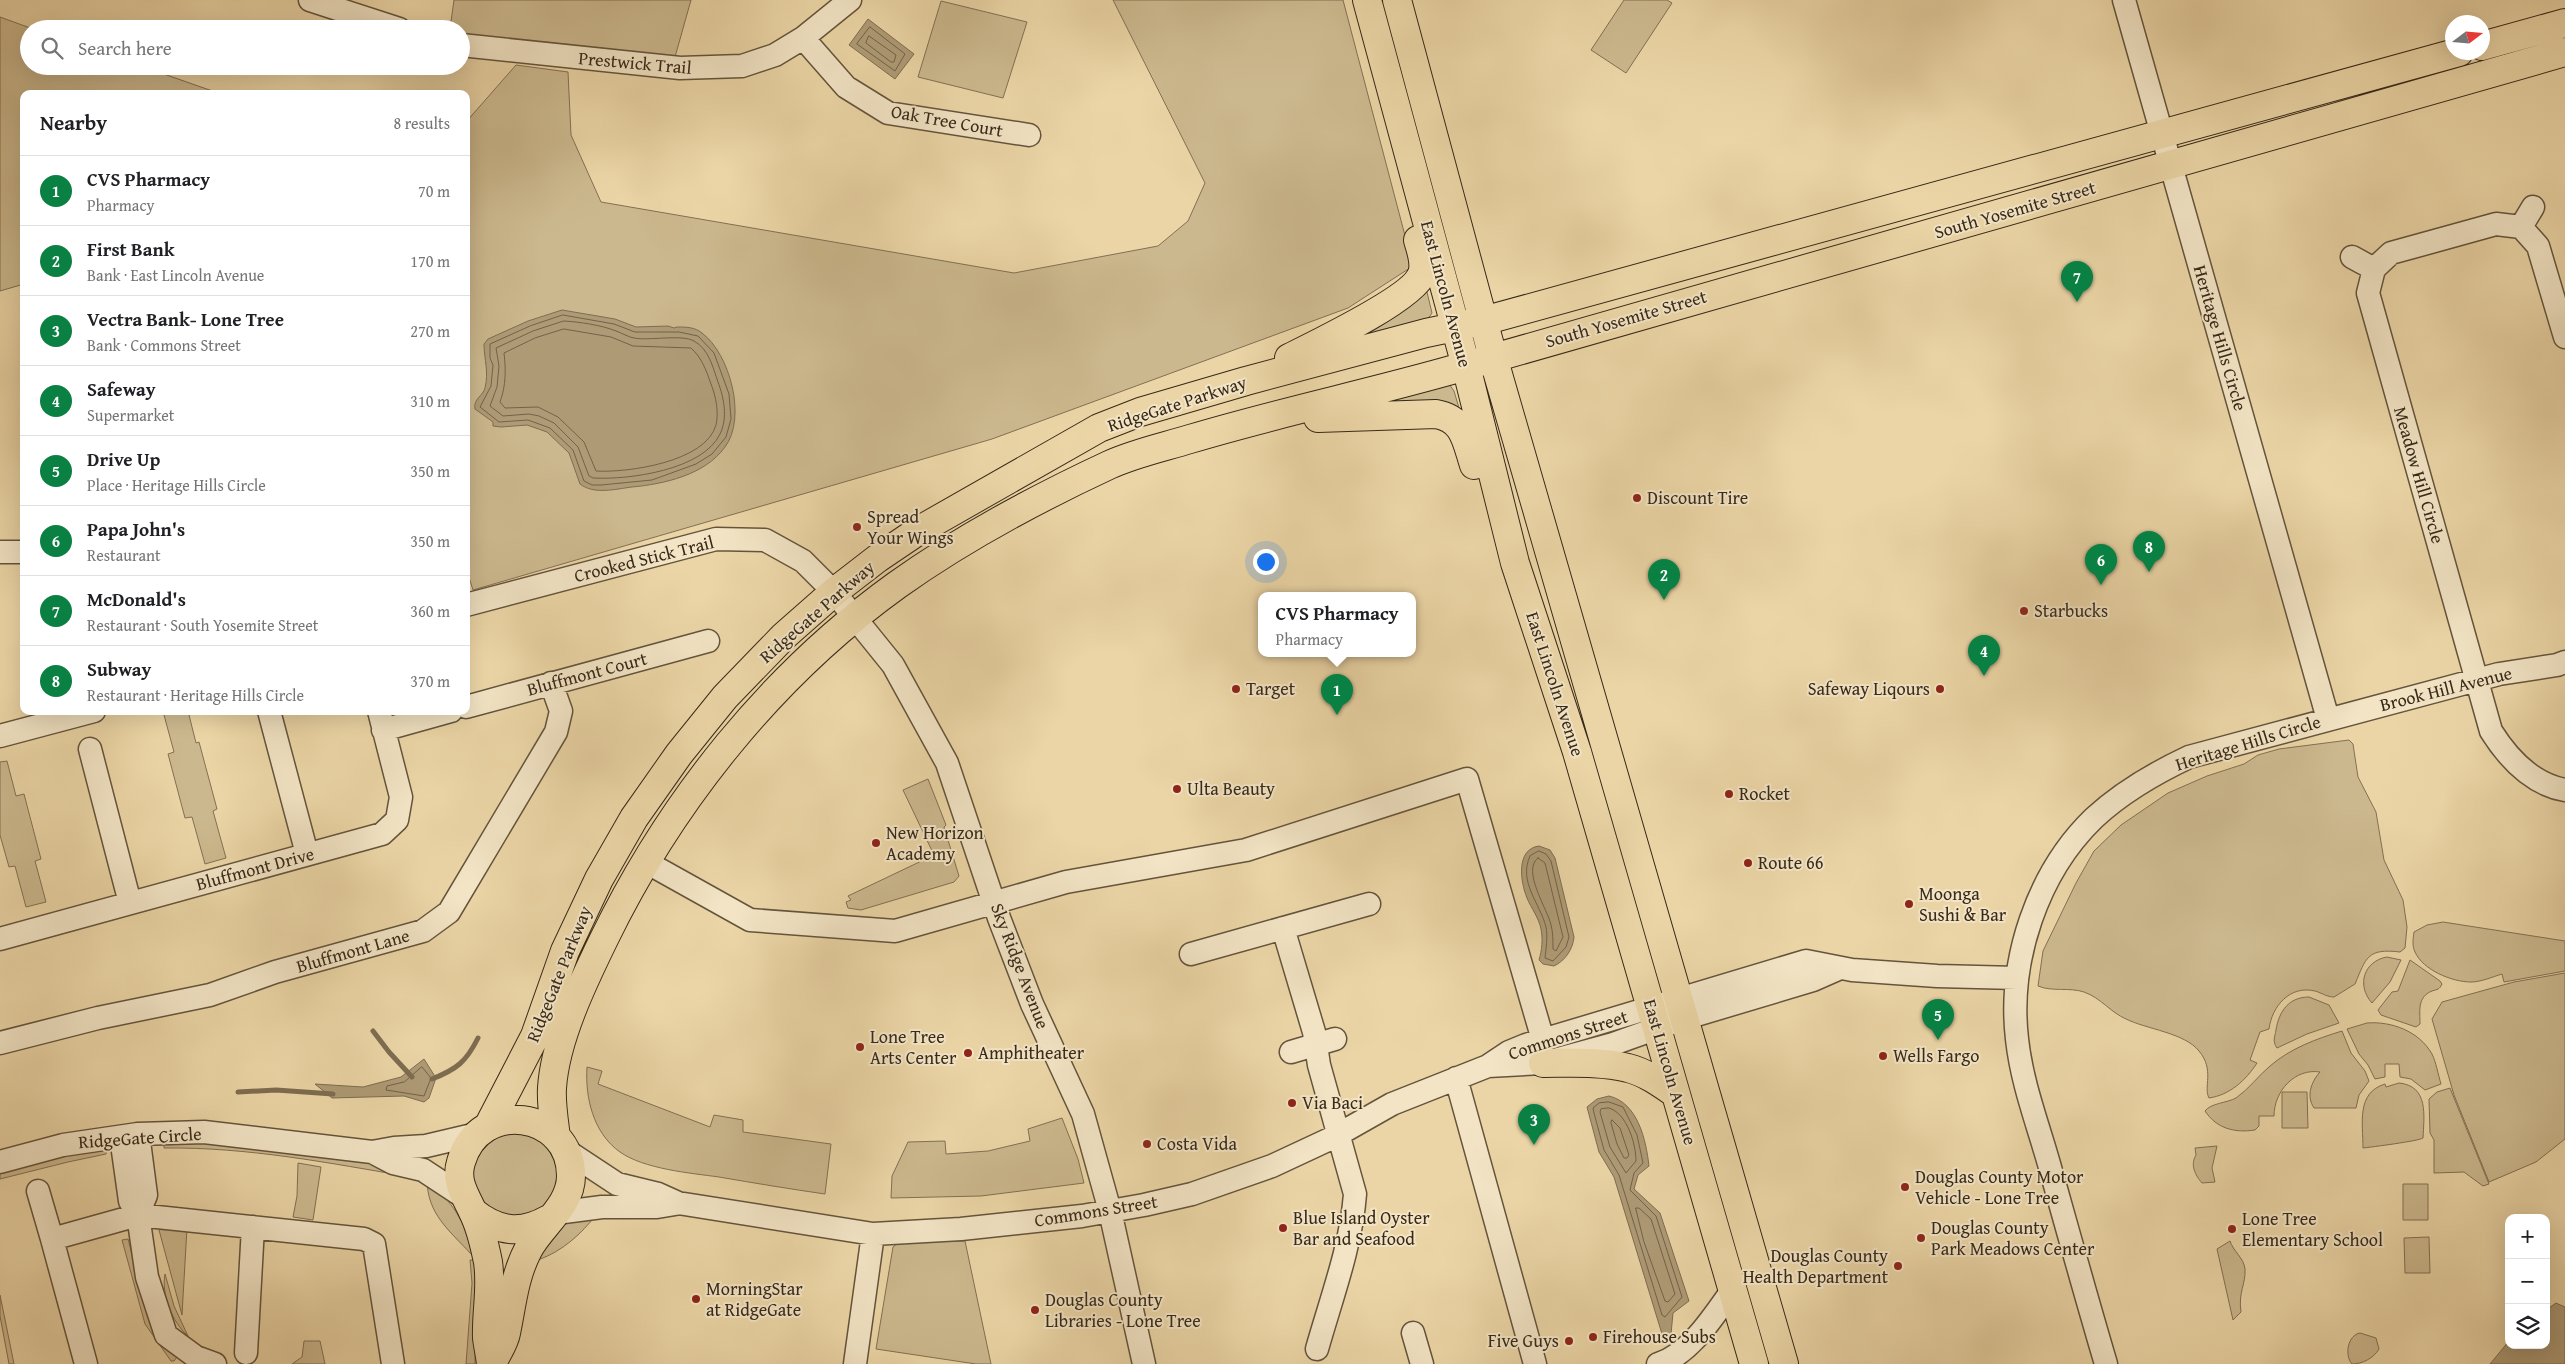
<!DOCTYPE html>
<meta charset="utf-8">
<style>
:root{--surface:#fff;--page:#f2f2f2;--text:#202124;--muted:#757577;--line:#e0e0e0;--accent:#0b8043}
body{margin:0;font-family:"Gentium Book Plus",serif;background:var(--page);color:var(--text)}
.controls{position:absolute;right:15px;bottom:15px;display:grid;overflow:hidden;border-radius:10px;box-shadow:0 5px 20px #0002}
.controls button{width:45px;height:45px;display:grid;place-items:center;padding:0;border:0;border-bottom:1px solid var(--line);background:var(--surface);color:var(--text);font:25px sans-serif}
.compass{position:absolute;left:2445px;top:15px;width:45px;height:45px;border-radius:50%;background:var(--surface);box-shadow:0 5px 20px #0002;rotate:74deg}
.you{position:absolute;left:1265px;top:561px;width:18px;height:18px;margin:-12px;border:4px solid #fff;border-radius:50%;background:#1a73e8;box-shadow:0 0 0 8px #1a73e833}
.badge{display:grid;place-items:center;width:32px;height:32px;border-radius:50%;background:var(--accent);color:#fff;font-size:16px;font-weight:700}
.pin{position:absolute;translate:-50% -41px;filter:drop-shadow(0 1px 2px #0008)}
.pin::after{content:'';position:absolute;top:26px;width:18px;height:15px;background:inherit;clip-path:polygon(0 0,100% 0,50% 100%)}
.popup{position:absolute;left:1258px;top:592px;width:158px;height:65px;box-sizing:border-box;display:grid;place-content:center;border-radius:10px;background:var(--surface);filter:drop-shadow(0 1px 4px #0005);font-size:16px;white-space:nowrap;color:var(--muted)}
.popup b{font-size:19px;color:var(--text)}
.popup::after{content:'';position:absolute;left:50%;top:100%;margin-left:-10px;border:10px solid transparent;border-top-color:var(--surface)}
.list{margin:0;padding:0;list-style:none}
h2{display:flex;justify-content:space-between;align-items:center;height:65px;margin:0;padding:0 20px;font-size:21px}
h2 small{font-size:16px;font-weight:400;color:var(--muted)}
.list li{display:grid;grid-template-columns:32px 1fr auto;gap:15px;align-items:center;box-sizing:border-box;height:70px;padding:0 20px;border-top:1px solid var(--line)}
.list b{display:block;font-size:19px;white-space:nowrap}
.list p{margin:0;font-size:16px;white-space:nowrap;color:var(--muted)}
.list em{font-size:16px;font-style:normal;color:var(--muted)}
.icon{flex:none;width:28px;height:28px;fill:none;stroke:currentColor;stroke-width:2;stroke-linecap:round;stroke-linejoin:round}
.map{position:relative;flex:none;width:2565px;height:1364px;overflow:hidden}
.search{position:absolute;background:var(--surface);box-shadow:0 5px 20px #0002;left:20px;top:20px;width:450px;height:55px;display:flex;align-items:center;gap:12px;box-sizing:border-box;padding:0 18px;border-radius:28px;color:var(--muted);font-size:19px}
.panel{position:absolute;background:var(--surface);box-shadow:0 5px 20px #0002;left:20px;top:90px;width:450px;height:625px;border-radius:10px}
.map>svg:first-child{display:block}
.green{fill:#ccb88e;stroke:#827054}
.water{fill:#ae9b76;stroke:#7e6d51}
.lines{fill:none;stroke-linecap:round;stroke-linejoin:round}
.shore{stroke:#726248;stroke-width:1}
.stream{stroke:#7e6d51;stroke-width:5}
.minor-casing{stroke:#64543c;stroke-width:25}
.major-casing{stroke:#372919;stroke-width:30}
.minor{stroke:#f2e4c5;stroke-width:22}
.major{stroke:#ebd5a6;stroke-width:28}
.poi-dot{fill:#8f2418;stroke:#f2e4c5;stroke-width:2}
.labels{text-anchor:middle;stroke-width:4;stroke-linejoin:round;paint-order:stroke}
.street-label{font-size:18px;fill:#372919;stroke:#f2e4c5}
.poi-label{font-size:18px;fill:#372919;stroke:#f2e4c5;text-anchor:start}
</style>
<div class="map">
<svg width="2565" height="1364" viewBox="0 0 2565 1364">
<rect width="100%" height="100%" fill="#ebd5a6"/>
<filter id="stains"><feTurbulence type="fractalNoise" baseFrequency=".004" numOctaves="4"/><feColorMatrix values="0 0 0 0 .2 0 0 0 0 .09 0 0 0 0 .02 0 0 0 .5 -.17"/></filter>
<radialGradient id="worn" r=".72"><stop offset=".6" stop-color="#630" stop-opacity="0"/><stop offset="1" stop-color="#630" stop-opacity=".3"/></radialGradient>
<path class="green" d="M454,0H691L675,57L461,35V29H450Z
M1113,0H1343L1413,266L1348,308L992,439L473,590L466,568V122L516,65L568,72L571,135L601,202L1014,273L1158,246L1188,221L1205,183Z
M1624,0H1667L1672,3L1626,73L1591,50Z
M941,1L1027,22L1003,98L918,77Z
M0,17L33,29H29V66H141L221,94H24V284L0,291Z
M1426,288L1432,313L1425,323L1336,347Z
M1447,381L1454,391L1459,408L1455,411L1354,410Z
M176,711H188L196,743L199,742L217,809L213,811L226,858L205,864L192,817L185,818L168,754L174,752L164,715Z
M2349,740L2353,744L2358,777L2376,812L2384,860L2403,900L2407,927L2405,948L2400,952C2367,948 2366,958 2355,984L2334,997C2327,997 2322,993 2315,991C2290,985 2272,1006 2269,1029L2260,1032L2250,1060L2257,1063C2246,1080 2230,1095 2209,1098C2203,1087 2215,1070 2199,1051C2185,1033 2146,1029 2126,1019C2110,1012 2101,998 2084,992C2069,987 2052,992 2038,986L2043,951L2076,883L2094,851L2121,825L2168,793L2207,776L2244,764L2258,755L2279,749Z
M7,761L16,796L24,794L41,859L35,861L46,902L26,907L15,866L9,867L0,835V762Z
M928,779L946,825L944,827L959,876L954,882L861,910L848,908L846,902L851,900L848,896L934,855L903,790Z
M2443,922L2565,941V971L2504,982L2502,974C2492,977 2481,982 2471,982C2452,982 2423,970 2415,952C2412,946 2413,939 2414,932L2427,925Z
M2387,957L2401,960L2390,982L2372,1003C2356,985 2364,961 2387,957Z
M2410,960L2440,981L2442,984C2439,990 2438,989 2432,991C2417,997 2420,1011 2420,1024L2416,1027L2381,1015L2378,1010L2392,992L2398,991Z
M2565,973V1139L2536,1162L2489,1182L2454,1095L2432,1019L2442,1002L2514,982Z
M2309,997L2329,1005L2339,1023L2307,1034L2277,1048C2272,1041 2275,1037 2276,1030C2279,1011 2289,997 2309,997Z
M2367,1023C2391,1021 2419,1031 2432,1054C2436,1062 2438,1074 2441,1084L2425,1090L2411,1079L2400,1077L2399,1064H2385V1077L2375,1079L2368,1065L2359,1054L2347,1029Z
M2342,1031L2351,1053L2365,1071L2369,1081L2359,1095L2356,1108H2314C2306,1096 2311,1082 2320,1072C2295,1068 2274,1091 2274,1116H2259V1126L2255,1130C2235,1133 2217,1129 2205,1111C2211,1103 2227,1103 2236,1098C2249,1089 2258,1076 2270,1066C2291,1048 2316,1039 2342,1031Z
M587,1067L602,1071L598,1084L710,1127L714,1115L743,1120V1132L831,1144L825,1194C790,1189 754,1183 719,1177C690,1173 644,1169 620,1152C593,1133 585,1097 587,1067Z
M2399,1083C2429,1086 2424,1116 2423,1138C2419,1141 2372,1147 2363,1148C2363,1123 2356,1093 2385,1084L2386,1087Z
M2450,1088L2489,1184L2483,1186L2464,1172L2434,1173V1140L2430,1133L2429,1099L2437,1092Z
M2282,1092H2307L2308,1128H2282Z
M1062,1118L1078,1159L1084,1183L981,1196L891,1198L892,1176L908,1142L945,1141L946,1154L988,1151L1030,1141L1028,1129Z
M473 1175a42 42 0 1 1 84 0a42 42 0 1 1-84 0Z
M164,1143H210L299,1152L394,1167L421,1182L411,1177C329,1163 248,1147 164,1148Z
M2217,1146L2212,1168L2215,1182L2202,1183C2195,1175 2190,1165 2196,1155L2195,1148Z
M107,1150L106,1154L68,1162L0,1179V1173L82,1152Z
M298,1163L321,1167L313,1220L293,1217L297,1196Z
M427,1179C454,1205 463,1218 474,1254H471C449,1230 427,1214 427,1179Z
M2403,1184H2428V1220H2403Z
M597,1214C581,1234 563,1251 538,1260L536,1250L564,1223Z
M165,1227L187,1228L182,1315L159,1230Z
M2429,1237L2430,1273H2405L2404,1238Z
M128,1239L149,1318L177,1357L174,1361H171L145,1324L122,1240Z
M965,1241L991,1364H976L876,1349L893,1247L899,1242Z
M2230,1241C2233,1251 2244,1258 2245,1269C2246,1284 2238,1292 2241,1312L2233,1320L2217,1249Z
M470,1260H477L475,1364H466L472,1283Z
M165,1274L174,1306L188,1336C172,1322 161,1294 165,1274Z
M0,1295L14,1364H9L0,1316Z
M2360,1333L2376,1338L2379,1349C2374,1358 2362,1364 2352,1364C2344,1355 2348,1335 2360,1333Z
M304,1341H320L325,1364H292L302,1357Z"/>
<path class="water" d="M868,19L914,54L895,79L849,45Z
M562,310L615,319L636,327L668,326L674,328L677,327C686,327 695,327 702,333C730,354 747,418 725,447C705,475 664,484 632,487C616,489 594,495 580,484L569,453L547,432L527,425L501,427L493,426V422L475,409C473,399 483,396 485,388C489,372 484,359 484,344L488,339L528,321Z
M1539,846L1550,850L1555,858L1574,937C1573,949 1565,961 1554,966L1543,964L1539,960C1542,950 1543,939 1541,929C1539,918 1531,908 1527,898C1520,881 1516,849 1539,846Z
M424,1059L436,1078L429,1098L424,1102L404,1096L332,1098L315,1084L363,1087L401,1077Z
M1609,1096C1638,1103 1646,1140 1649,1166L1638,1175L1634,1189L1660,1213L1689,1301L1673,1313L1671,1334H1662L1614,1177L1599,1152L1587,1107L1597,1099Z
M2556,1303L2565,1307V1364H2490L2509,1341V1345H2546V1310Z"/>
<g class="lines">
<path class="shore" d="M870,27L905,54L895,71L857,44Z
M869,36L896,55L894,62H891L866,43Z
M563,315L614,324L635,332H679L698,336L714,353L729,394L731,419L726,437L712,454L696,464L652,480L601,485H592L584,481L573,450L550,428L528,420L499,422L480,407L491,386L493,365L490,358V344L530,326Z
M564,321C580,322 601,325 616,331C622,333 628,337 634,338C648,341 682,334 694,341C709,349 713,368 718,382C724,398 728,418 720,434C703,470 629,480 593,478L589,476L578,447L554,423L539,416L529,414L503,416L490,406L497,387L499,366L496,348L533,331Z
M564,329L611,337L633,346L691,348C702,358 706,370 711,384C716,397 719,412 716,425C706,462 627,473 596,471L584,442L558,417L538,407L505,408L500,402C506,386 506,369 504,353L535,338Z
M1539,851L1546,854L1551,861L1569,937L1566,947L1553,961L1545,958C1546,948 1548,937 1546,927C1540,903 1518,882 1530,856Z
M1538,858L1545,863L1563,937L1556,951L1553,949C1553,941 1553,932 1551,925C1548,910 1521,870 1538,858Z
M422,1067L431,1078L424,1096L386,1090L387,1086L404,1082Z
M1609,1102L1623,1107L1637,1135L1643,1163L1634,1173L1630,1190L1656,1216L1682,1297L1665,1317L1662,1315L1619,1175L1604,1150L1594,1113L1593,1108L1599,1103Z
M1609,1108C1627,1113 1636,1144 1636,1161L1626,1173L1610,1147L1600,1112L1601,1109Z
M1612,1120L1620,1128L1629,1155L1627,1158H1624L1617,1144L1611,1123Z
M1636,1208H1639L1651,1219L1675,1294L1668,1302L1665,1301L1644,1242Z"/>
<path class="stream" d="M373,1031L389,1052L412,1077
M432,1079C457,1069 466,1062 478,1038
M238,1092L276,1090L333,1094"/>
<defs>
<path id="minor" d="M310,0L399,29
M2124,0L2328,719
M803,38L846,87L888,113L1029,135
M461,45L680,68L742,66L775,55L803,38L850,0
M2521,227L2533,207
M2352,257L2374,269
M2565,337L2538,246L2521,227L2496,224L2391,253L2374,269L2368,293L2491,731C2508,758 2531,784 2565,790
M0,552H24
M466,605L716,539L765,540L803,561L834,592L893,665L947,763L999,918L1032,1004L1083,1114L1110,1211L1144,1364
M466,707L708,641
M269,711L307,854
M383,730L451,711
M0,736L94,711
M90,749L130,903
M646,862L750,920L895,931L1066,882L1246,850L1467,779L1543,1040
M1283,928L1314,1032L1319,1065L1355,1194C1351,1247 1331,1299 1317,1349
M0,939L382,834L397,820L401,797L379,711
M1191,954L1369,904
M0,1043L98,1018L210,995L275,972L423,931L449,912L556,732L561,711L551,683
M1291,1052L1335,1039
M1488,1066L1543,1063L1613,1044L1683,1019L1813,980L1838,969
M1456,1078L1535,1364
M121,1137L130,1201L138,1215L147,1277L166,1335L196,1357L215,1364
M564,1149L617,1184L658,1194L678,1203L873,1234L961,1229L1082,1216L1144,1205L1192,1194L1272,1166L1332,1138L1392,1104L1488,1066L1509,1052L1526,1045L1806,961L1852,970L1937,976L2017,978
M372,1152L393,1163L423,1170L464,1197
M0,1162L63,1145L138,1134L204,1132L372,1152L394,1148L426,1146L477,1134
M38,1191L52,1239
M556,1213L602,1207H657L675,1204
M138,1215L146,1195L138,1134
M1413,1333L1422,1364
M246,1353L253,1227
M86,1364L52,1239L138,1215L364,1239L374,1244L393,1364
M855,1364L873,1234
M1658,1364C1690,1355 1715,1314 1733,1289
M2106,1364C2087,1300 2069,1235 2051,1171C2039,1127 2022,1085 2017,1039C2008,961 2037,873 2094,818C2122,792 2155,773 2189,757L2499,674L2557,665L2565,662"/>
<path id="major" d="M1367,0L1466,366L1515,563L1577,752L1754,1364
M1397,0L1493,357L1784,1364
M2482,46L2565,23
M1289,358C1315,345 1413,298 1422,274C1426,263 1421,251 1418,240
M1318,418L1436,414C1464,419 1466,440 1474,465
M1543,1063C1570,1063 1601,1061 1628,1068C1645,1072 1662,1084 1676,1094
M489,1125L535,1036L565,951L599,879L634,818L679,754L725,697L784,636L834,592L878,558L918,531L1099,428L1140,412L1246,381L1426,333L1483,321L2459,52
M556,1137C554,1121 551,1104 552,1088C555,1040 583,982 604,939C671,801 772,675 897,585C963,538 1036,499 1109,465C1135,453 1164,447 1190,439C1280,412 1372,393 1462,367C1829,262 2197,158 2565,52
M473,1212C498,1232 521,1235 549,1219
M491,1364C490,1355 488,1346 487,1338C486,1312 492,1288 488,1262C485,1247 480,1226 473,1212C465,1195 455,1181 461,1162C479,1098 571,1110 571,1176C571,1206 541,1225 528,1250C514,1277 512,1304 506,1333C504,1344 496,1354 492,1364"/>
</defs>
<use href="#minor" class="minor-casing"/>
<use href="#major" class="major-casing"/>
<use href="#minor" class="minor"/>
<use href="#major" class="major"/>
</g>
<g class="poi-dot">
<circle cx="1637" cy="498" r="5"/>
<circle cx="857" cy="527" r="5"/>
<circle cx="2024" cy="611" r="5"/>
<circle cx="1236" cy="689" r="5"/>
<circle cx="1940" cy="689" r="5"/>
<circle cx="1177" cy="789" r="5"/>
<circle cx="1729" cy="794" r="5"/>
<circle cx="876" cy="843" r="5"/>
<circle cx="1748" cy="863" r="5"/>
<circle cx="1909" cy="904" r="5"/>
<circle cx="860" cy="1047" r="5"/>
<circle cx="968" cy="1053" r="5"/>
<circle cx="1883" cy="1056" r="5"/>
<circle cx="1292" cy="1103" r="5"/>
<circle cx="1147" cy="1144" r="5"/>
<circle cx="1905" cy="1187" r="5"/>
<circle cx="1283" cy="1228" r="5"/>
<circle cx="2232" cy="1229" r="5"/>
<circle cx="1921" cy="1238" r="5"/>
<circle cx="1898" cy="1266" r="5"/>
<circle cx="696" cy="1299" r="5"/>
<circle cx="1035" cy="1310" r="5"/>
<circle cx="1593" cy="1337" r="5"/>
<circle cx="1569" cy="1341" r="5"/>
</g>
<g class="labels">
<g class="street-label">
<text transform="translate(635 63) rotate(5)" y="6">Prestwick Trail</text>
<text transform="translate(947 121) rotate(10)" y="6">Oak Tree Court</text>
<text transform="translate(2015 210) rotate(-16)" y="6">South Yosemite Street</text>
<text transform="translate(1446 294) rotate(75)" y="6">East Lincoln Avenue</text>
<text transform="translate(1626 319) rotate(-16)" y="6">South Yosemite Street</text>
<text transform="translate(2220 338) rotate(74)" y="6">Heritage Hills Circle</text>
<text transform="translate(1177 404) rotate(-18)" y="6">RidgeGate Parkway</text>
<text transform="translate(2419 475) rotate(74)" y="6">Meadow Hill Circle</text>
<text transform="translate(644 559) rotate(-14)" y="6">Crooked Stick Trail</text>
<text transform="translate(817 612) rotate(-41)" y="6">RidgeGate Parkway</text>
<text transform="translate(587 674) rotate(-15)" y="6">Bluffmont Court</text>
<text transform="translate(1555 684) rotate(72)" y="6">East Lincoln Avenue</text>
<text transform="translate(2446 689) rotate(-14)" y="6">Brook Hill Avenue</text>
<text transform="translate(2248 743) rotate(-17)" y="6">Heritage Hills Circle</text>
<text transform="translate(255 869) rotate(-15)" y="6">Bluffmont Drive</text>
<text transform="translate(353 951) rotate(-16)" y="6">Bluffmont Lane</text>
<text transform="translate(1020 966) rotate(69)" y="6">Sky Ridge Avenue</text>
<text transform="translate(559 974) rotate(-68)" y="6">RidgeGate Parkway</text>
<text transform="translate(1568 1035) rotate(-18)" y="6">Commons Street</text>
<text transform="translate(1670 1072) rotate(74)" y="6">East Lincoln Avenue</text>
<text transform="translate(140 1138) rotate(-4)" y="6">RidgeGate Circle</text>
<text transform="translate(1096 1211) rotate(-9)" y="6">Commons Street</text>
</g>
<g class="poi-label">
<text x="1647" y="504">Discount Tire</text>
<text x="867" y="523">Spread<tspan x="867" dy="21">Your Wings</tspan></text>
<text x="2034" y="617">Starbucks</text>
<text x="1246" y="695">Target</text>
<text x="1930" y="695" text-anchor="end">Safeway Liqours</text>
<text x="1187" y="795">Ulta Beauty</text>
<text x="1739" y="800">Rocket</text>
<text x="886" y="839">New Horizon<tspan x="886" dy="21">Academy</tspan></text>
<text x="1758" y="869">Route 66</text>
<text x="1919" y="900">Moonga<tspan x="1919" dy="21">Sushi &amp; Bar</tspan></text>
<text x="870" y="1043">Lone Tree<tspan x="870" dy="21">Arts Center</tspan></text>
<text x="978" y="1059">Amphitheater</text>
<text x="1893" y="1062">Wells Fargo</text>
<text x="1302" y="1109">Via Baci</text>
<text x="1157" y="1150">Costa Vida</text>
<text x="1915" y="1183">Douglas County Motor<tspan x="1915" dy="21">Vehicle - Lone Tree</tspan></text>
<text x="1293" y="1224">Blue Island Oyster<tspan x="1293" dy="21">Bar and Seafood</tspan></text>
<text x="2242" y="1225">Lone Tree<tspan x="2242" dy="21">Elementary School</tspan></text>
<text x="1931" y="1234">Douglas County<tspan x="1931" dy="21">Park Meadows Center</tspan></text>
<text x="1888" y="1262" text-anchor="end">Douglas County<tspan x="1888" dy="21">Health Department</tspan></text>
<text x="706" y="1295">MorningStar<tspan x="706" dy="21">at RidgeGate</tspan></text>
<text x="1045" y="1306">Douglas County<tspan x="1045" dy="21">Libraries - Lone Tree</tspan></text>
<text x="1603" y="1343">Firehouse Subs</text>
<text x="1559" y="1347" text-anchor="end">Five Guys</text>
</g>
</g>
<rect width="100%" height="100%" filter="url(#stains)"/>
<rect width="100%" height="100%" fill="url(#worn)"/>
</svg>
<div class="controls">
<button>+</button>
<button>−</button>
<button><svg class="icon" aria-label="layers" viewBox="0 0 24 24"><path d="M12 4l9 5-9 5-9-5zM3 14l9 5 9-5"/></svg></button>
</div>
<svg class="compass" viewBox="-18 -18 36 36"><path d="M0-13l5 13h-10z" fill="#e53935"/><path d="M0 13l5-13h-10z" fill="#757577"/></svg>
<div class="you"></div>
<div class="pin badge" style="left:1337px;top:715px">1</div>
<div class="popup"><b>CVS Pharmacy</b>Pharmacy</div>
<div class="pin badge" style="left:1664px;top:600px">2</div>
<div class="pin badge" style="left:1534px;top:1145px">3</div>
<div class="pin badge" style="left:1984px;top:676px">4</div>
<div class="pin badge" style="left:1938px;top:1040px">5</div>
<div class="pin badge" style="left:2101px;top:585px">6</div>
<div class="pin badge" style="left:2077px;top:302px">7</div>
<div class="pin badge" style="left:2149px;top:572px">8</div>
<div class="search"><svg class="icon" aria-label="search" viewBox="0 0 24 24"><circle cx="10" cy="10" r="6"/><path d="M15 15l6 6"/></svg>Search here</div>
<section class="panel">
<h2>Nearby<small>8 results</small></h2>
<ul class="list">
<li><span class="badge">1</span><div><b>CVS Pharmacy</b><p>Pharmacy</p></div><em>70 m</em></li>
<li><span class="badge">2</span><div><b>First Bank</b><p>Bank · East Lincoln Avenue</p></div><em>170 m</em></li>
<li><span class="badge">3</span><div><b>Vectra Bank- Lone Tree</b><p>Bank · Commons Street</p></div><em>270 m</em></li>
<li><span class="badge">4</span><div><b>Safeway</b><p>Supermarket</p></div><em>310 m</em></li>
<li><span class="badge">5</span><div><b>Drive Up</b><p>Place · Heritage Hills Circle</p></div><em>350 m</em></li>
<li><span class="badge">6</span><div><b>Papa John's</b><p>Restaurant</p></div><em>350 m</em></li>
<li><span class="badge">7</span><div><b>McDonald's</b><p>Restaurant · South Yosemite Street</p></div><em>360 m</em></li>
<li><span class="badge">8</span><div><b>Subway</b><p>Restaurant · Heritage Hills Circle</p></div><em>370 m</em></li>
</ul>
</section>
</div>
